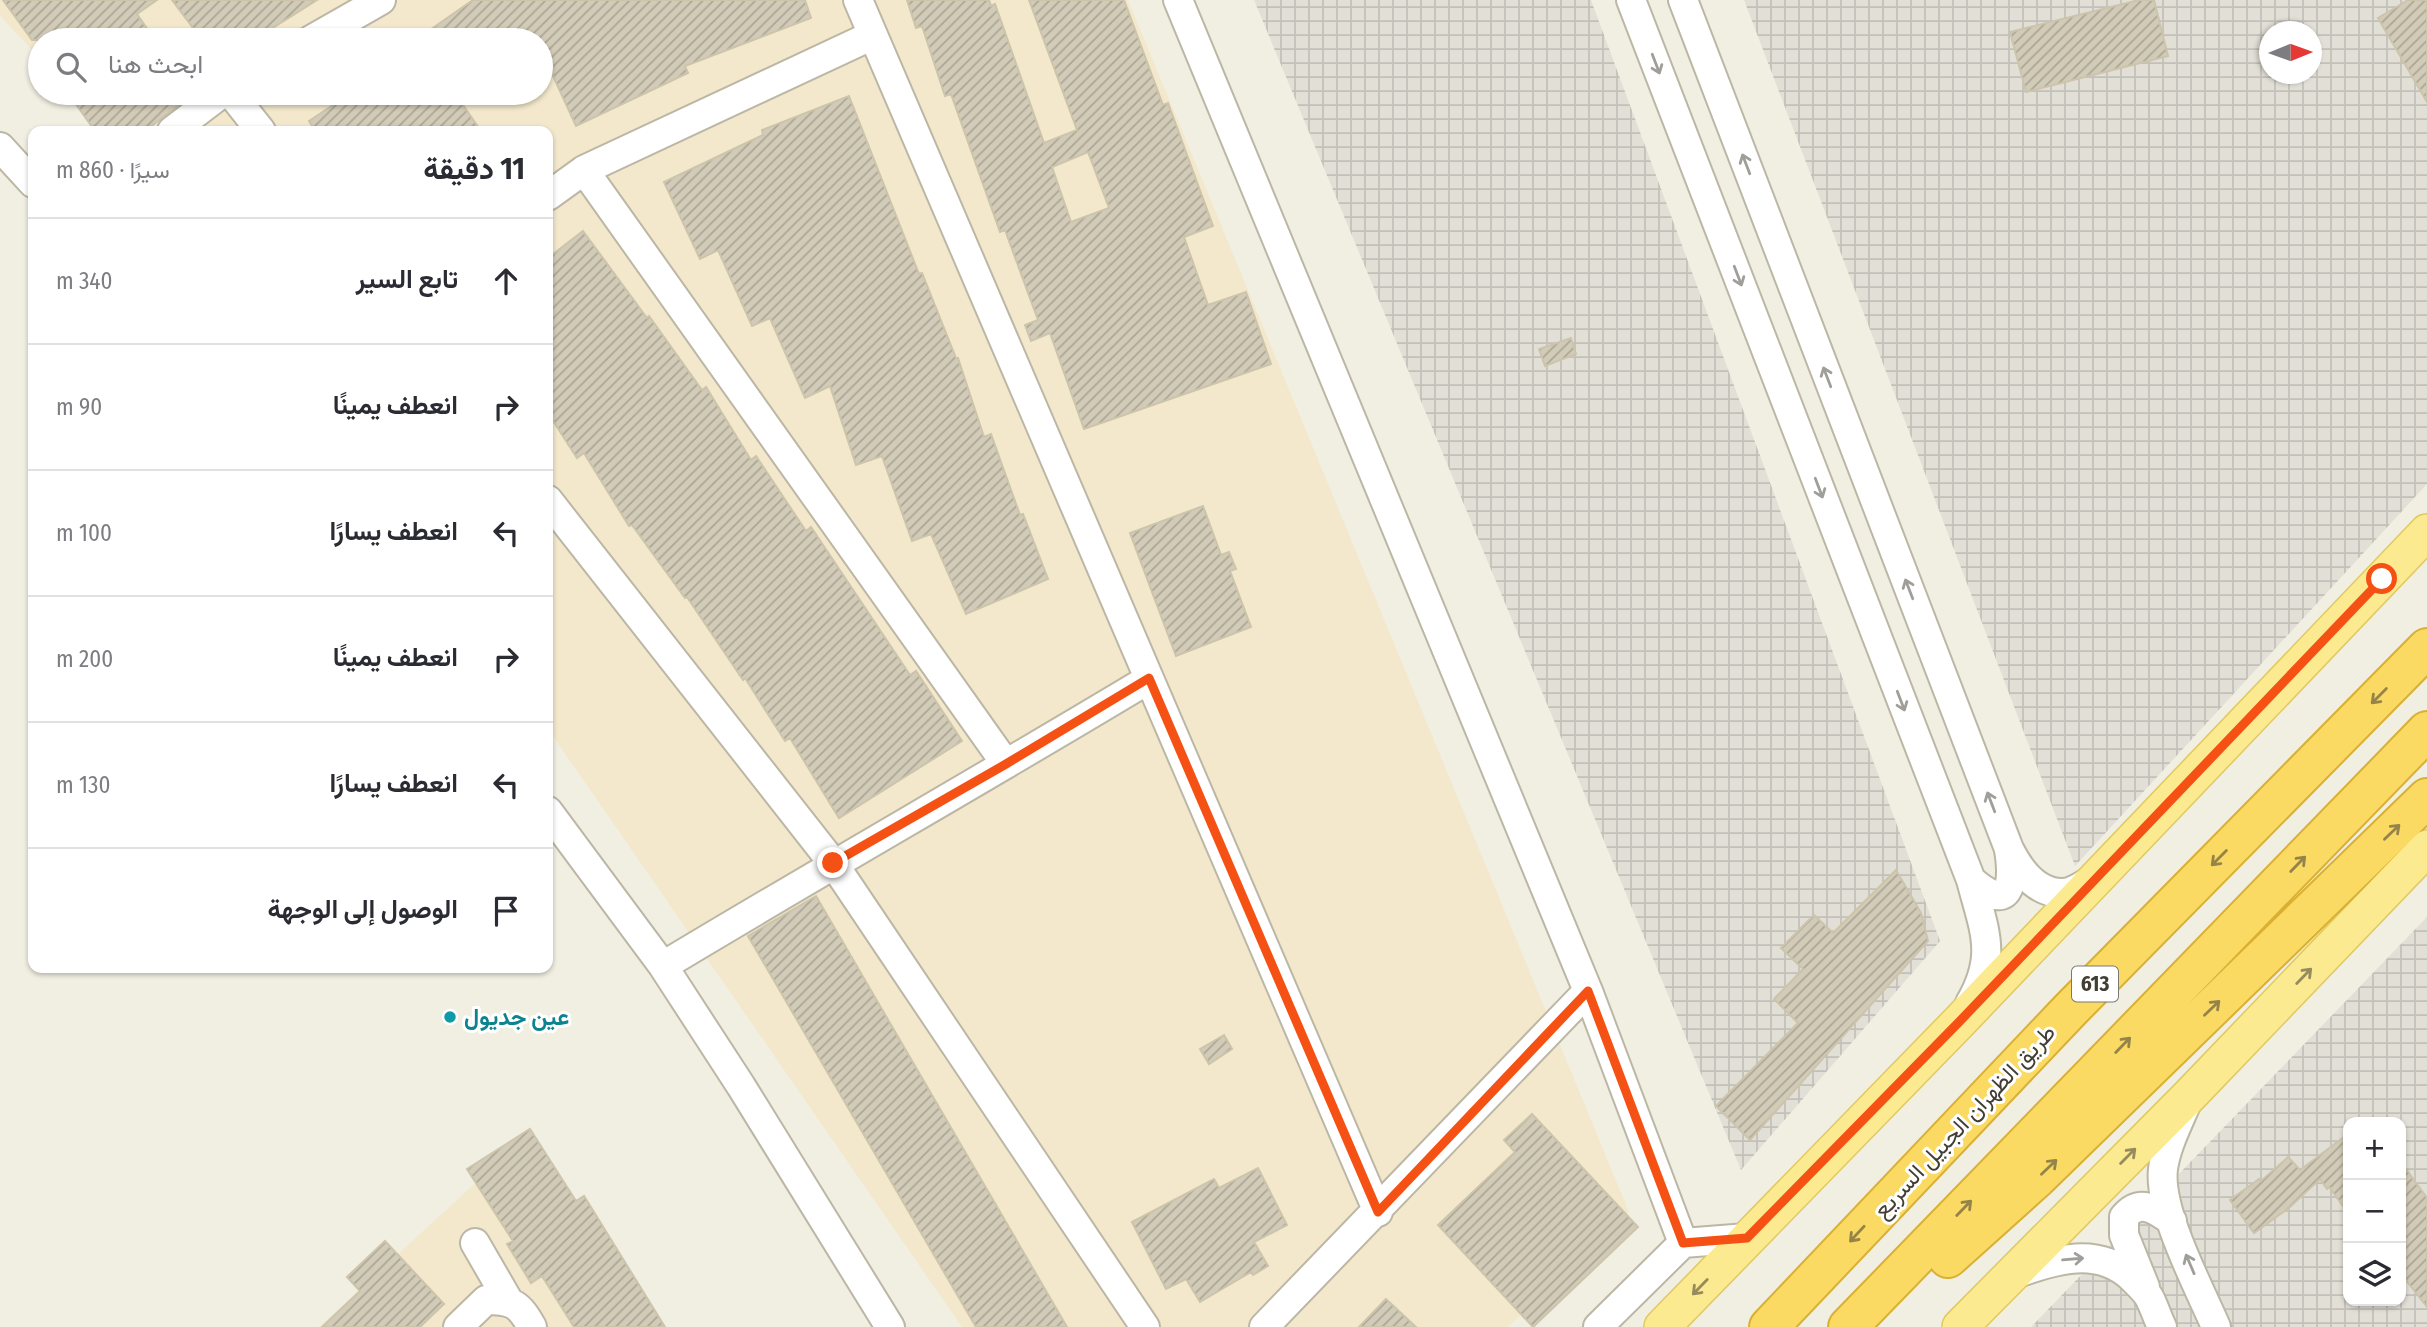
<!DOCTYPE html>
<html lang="ar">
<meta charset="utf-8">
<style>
:root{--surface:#fff;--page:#f7f7f7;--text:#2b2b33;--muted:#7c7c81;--line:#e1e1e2}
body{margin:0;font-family:"Fira Sans Condensed",Vazirmatn,sans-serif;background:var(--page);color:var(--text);direction:rtl}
.controls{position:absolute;right:21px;bottom:21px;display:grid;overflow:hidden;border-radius:14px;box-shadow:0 2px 5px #0004}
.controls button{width:63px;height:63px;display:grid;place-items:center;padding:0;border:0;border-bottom:2px solid var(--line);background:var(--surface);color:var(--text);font:35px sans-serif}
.compass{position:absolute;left:2259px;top:21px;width:63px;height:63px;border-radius:50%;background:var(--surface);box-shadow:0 2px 5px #0004;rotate:89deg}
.stop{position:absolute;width:21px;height:21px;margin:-16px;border:5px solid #f65114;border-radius:50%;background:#fff}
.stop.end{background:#f65114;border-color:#fff;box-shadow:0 2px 7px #0008}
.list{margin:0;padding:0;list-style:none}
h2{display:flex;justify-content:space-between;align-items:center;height:91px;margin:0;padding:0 28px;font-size:30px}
h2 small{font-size:23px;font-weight:400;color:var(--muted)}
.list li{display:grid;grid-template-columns:46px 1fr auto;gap:21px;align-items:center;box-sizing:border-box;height:126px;padding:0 28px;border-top:2px solid var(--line)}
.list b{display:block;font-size:26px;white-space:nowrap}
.list em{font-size:23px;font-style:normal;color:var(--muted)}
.icon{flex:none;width:38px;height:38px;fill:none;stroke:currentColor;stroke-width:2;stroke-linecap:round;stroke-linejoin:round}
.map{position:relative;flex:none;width:2427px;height:1327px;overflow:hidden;direction:ltr}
.search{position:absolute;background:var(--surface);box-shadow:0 2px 5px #0004;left:28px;top:28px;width:525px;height:77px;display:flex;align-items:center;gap:18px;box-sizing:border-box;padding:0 24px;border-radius:38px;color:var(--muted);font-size:26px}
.panel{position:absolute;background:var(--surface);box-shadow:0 2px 5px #0004;left:28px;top:126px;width:525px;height:847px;border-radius:14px;direction:rtl}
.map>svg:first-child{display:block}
.commercial{fill:#f3e8cc}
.industrial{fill:url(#industrial-grid);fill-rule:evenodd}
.building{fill:url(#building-hatch);stroke:#ccc4ab;stroke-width:2;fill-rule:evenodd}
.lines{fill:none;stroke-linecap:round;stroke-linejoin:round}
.minor-casing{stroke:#bcb7a5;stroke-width:32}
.major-casing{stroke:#e0c960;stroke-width:38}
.highway-casing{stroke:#d9b033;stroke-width:42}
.minor{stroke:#fff;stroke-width:28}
.major{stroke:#fcea90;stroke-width:35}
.highway{stroke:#fbda63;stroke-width:38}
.oneway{stroke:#a09e99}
.oneway2{stroke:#958449}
.oneway3{stroke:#968b5d}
.route{stroke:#f65114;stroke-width:9}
.culture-dot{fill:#0f9aa8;stroke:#fff;stroke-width:2.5}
.labels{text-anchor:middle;stroke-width:6;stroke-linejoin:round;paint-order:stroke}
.shield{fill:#fff;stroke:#7b7870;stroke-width:2}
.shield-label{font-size:21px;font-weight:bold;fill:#423e33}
.culture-label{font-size:23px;font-weight:bold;fill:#0d838f;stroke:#fff;text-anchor:start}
.street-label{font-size:23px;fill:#423e33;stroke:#fff}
</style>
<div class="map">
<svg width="2427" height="1327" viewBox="0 0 2427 1327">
<defs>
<pattern id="industrial-grid" width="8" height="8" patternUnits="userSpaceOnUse" patternTransform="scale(1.75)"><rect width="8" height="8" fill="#e2dfd7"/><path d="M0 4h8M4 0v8" fill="none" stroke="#c3c0b9"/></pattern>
<pattern id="building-hatch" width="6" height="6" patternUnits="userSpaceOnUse" patternTransform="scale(1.75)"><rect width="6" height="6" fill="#d2cbb8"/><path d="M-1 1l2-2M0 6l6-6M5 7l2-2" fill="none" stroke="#aca696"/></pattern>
</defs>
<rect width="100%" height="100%" fill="#f1eee2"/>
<path class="commercial" d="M0,0H1128L1629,1212L1508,1327H962L548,729V131H110L73,93H541V40H40V58L0,16Z
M509,1152L623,1327H319Z"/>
<path class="industrial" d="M1254,0H1591L1940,941L1741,1170Z
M1744,0H2427V484L2075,866ZM2270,32H2312V74H2270Z
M2427,917V1327H2031ZM2348,1122H2401V1301H2348Z"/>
<path class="building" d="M3,0H157L137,14L155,40H32Z
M172,0H317L268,31L275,40H202Z
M473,0H805L811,18L685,66L688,73L576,126L541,50V40H438L430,30Z
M907,0H989L991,6L995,4L1044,143L1077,130L1029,0H1124L1163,105L1168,103L1213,226L1184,237L1208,305L1246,292L1271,364L1084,429L1050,333L1031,341L1025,325L1038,320L1005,230L1000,232L951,94L945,96L922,26L916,28ZM1088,152L1109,208L1071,222L1052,167Z
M2139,0H2154L2168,56L2026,92L2010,32Z
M2408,0H2427V102L2378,18Z
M68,93H195L145,131H95Z
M351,93H475L461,102L481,131H315L309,121Z
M849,96L919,274L922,273L956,358H958L984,437L991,434L1020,515L1023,514L1048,579L966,614L931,534L912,541L882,456L856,465L830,386L805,398L770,318L752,326L718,250L700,259L664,182L763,135L762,130Z
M583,231L647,318L649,316L702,390L706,387L751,460L756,456L806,531L811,527L910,675L916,671L962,741L839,818L790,738L785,741L745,678L743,680L687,597L685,598L632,525L629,526L584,453L577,458L548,413V258Z
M1571,338L1576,354L1545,366L1539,349Z
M1203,506L1221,555L1229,552L1236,569L1230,571L1251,627L1176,656L1130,533Z
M1896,870L1921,913L1928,941L1750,1140L1716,1106L1798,1023L1774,999L1803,969L1781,948L1814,915L1833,933Z
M816,896L1067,1327H976L748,936Z
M1224,1035L1232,1049L1209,1064L1200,1049Z
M1532,1114L1638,1227L1533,1327L1438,1225L1515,1152L1504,1140Z
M530,1129L576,1201L584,1196L665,1327H574L542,1276L531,1283L507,1244L513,1241L467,1169Z
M2348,1134V1213L2329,1187L2327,1189L2320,1179L2290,1207L2254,1233L2230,1200L2259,1179L2261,1181L2288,1157L2300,1170Z
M2401,1162L2427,1198V1307L2401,1274Z
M1258,1168L1287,1225L1254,1242L1268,1266L1253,1275L1251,1272L1200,1302L1186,1279L1166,1289L1132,1222L1214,1179L1219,1188Z
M385,1241L444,1304L420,1327H322L360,1291L347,1277Z
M1386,1299L1416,1327H1359Z"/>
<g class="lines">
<defs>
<path id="minor" d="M858,0L1378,1212
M1178,0L1588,991L1683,1243L1598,1327
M1631,0L1971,880C1984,930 1998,955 1970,1003
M1683,0L2009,849C2019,869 2036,893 2062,893C2073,893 2083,885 2092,880
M311,40L381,0
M231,93L261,131
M172,131L222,93
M0,147L33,183
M584,170L1006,764
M548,196L584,170L873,35
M548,500L833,863L1145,1327
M548,811L663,966L741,1086L890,1327
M1971,880C2009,914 2015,886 2009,850
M663,966C824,869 988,776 1149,679
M2187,1102C2178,1124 2166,1146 2163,1169C2158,1211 2199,1287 2216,1327
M475,1243L508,1300
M1683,1243L1747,1238
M2014,1274C2053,1261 2096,1245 2131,1277C2137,1283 2145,1290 2149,1297C2154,1306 2157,1317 2162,1327
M2145,1287L2124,1235V1217C2140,1198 2155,1209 2172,1221
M458,1327L486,1300C513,1300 519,1304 532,1327
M1264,1327L1588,991"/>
<path id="major" d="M1662,1327L1960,1021L2427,532
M1960,1327L2190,1095L2427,848"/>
<path id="highway" d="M1948,1258L2037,1178L2427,798
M1769,1327L2071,1009L2427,648
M1848,1327L2427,731"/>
</defs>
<use href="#minor" class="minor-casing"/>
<use href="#major" class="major-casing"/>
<use href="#highway" class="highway-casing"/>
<use href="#minor" class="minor"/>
<use href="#major" class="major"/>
<use href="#highway" class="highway"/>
</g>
<defs><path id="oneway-shaft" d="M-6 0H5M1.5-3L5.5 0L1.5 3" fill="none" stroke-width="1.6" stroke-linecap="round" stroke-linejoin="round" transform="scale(1.75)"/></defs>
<g class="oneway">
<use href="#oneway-shaft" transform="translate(1656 64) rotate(69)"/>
<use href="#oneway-shaft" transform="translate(1746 164) rotate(-111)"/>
<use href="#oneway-shaft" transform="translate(1738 276) rotate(69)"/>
<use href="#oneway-shaft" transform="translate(1827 377) rotate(-111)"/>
<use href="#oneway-shaft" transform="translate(1819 488) rotate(69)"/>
<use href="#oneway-shaft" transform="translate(1909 589) rotate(-111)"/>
<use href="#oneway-shaft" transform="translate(1901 701) rotate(69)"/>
<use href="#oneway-shaft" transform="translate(1991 802) rotate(-111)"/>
<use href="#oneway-shaft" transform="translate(2073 1259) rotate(-5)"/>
<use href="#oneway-shaft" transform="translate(2190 1264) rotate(-113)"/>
</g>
<g class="oneway2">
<use href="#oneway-shaft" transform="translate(2379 696) rotate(135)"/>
<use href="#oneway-shaft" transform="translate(2392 832) rotate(-44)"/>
<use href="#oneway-shaft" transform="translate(2219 858) rotate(135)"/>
<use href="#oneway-shaft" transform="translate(2298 864) rotate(-46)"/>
<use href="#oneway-shaft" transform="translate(2212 1008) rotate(-44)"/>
<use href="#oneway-shaft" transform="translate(2123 1045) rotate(-46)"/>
<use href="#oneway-shaft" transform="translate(2049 1167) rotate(-44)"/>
<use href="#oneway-shaft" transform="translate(1964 1208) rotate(-46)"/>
<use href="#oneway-shaft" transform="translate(1857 1234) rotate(133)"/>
</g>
<g class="oneway3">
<use href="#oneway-shaft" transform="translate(2304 976) rotate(-46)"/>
<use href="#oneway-shaft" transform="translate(2128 1156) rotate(-45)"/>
<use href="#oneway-shaft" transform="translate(1700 1287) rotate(134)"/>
</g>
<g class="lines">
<path class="route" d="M833,863L1006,764L1149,678L1378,1212L1588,991L1683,1243L1747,1238L1960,1021L2382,579"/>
</g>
<circle class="culture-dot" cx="450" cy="1017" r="7"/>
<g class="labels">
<rect class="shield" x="2072" y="966.5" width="46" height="35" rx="5"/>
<g class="shield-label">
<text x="2095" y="991">613</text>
</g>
<g class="culture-label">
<text x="464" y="1025">عين جديول</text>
</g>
<g class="street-label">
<text transform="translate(1964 1121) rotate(-47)" y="8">طريق الظهران الجبيل السريع</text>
</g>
</g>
</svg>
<div class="controls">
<button>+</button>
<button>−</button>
<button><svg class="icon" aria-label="layers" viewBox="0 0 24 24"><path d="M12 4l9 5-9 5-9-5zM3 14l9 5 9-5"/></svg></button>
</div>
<svg class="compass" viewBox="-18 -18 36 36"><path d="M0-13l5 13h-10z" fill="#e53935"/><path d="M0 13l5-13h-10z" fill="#7c7c81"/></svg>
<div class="stop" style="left:2382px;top:579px"></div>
<div class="stop end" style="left:833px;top:863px"></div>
<div class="search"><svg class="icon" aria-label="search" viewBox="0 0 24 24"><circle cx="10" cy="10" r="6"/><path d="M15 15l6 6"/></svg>ابحث هنا</div>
<section class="panel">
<h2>11 دقيقة<small>سيرًا · 860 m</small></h2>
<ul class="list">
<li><svg class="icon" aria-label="ahead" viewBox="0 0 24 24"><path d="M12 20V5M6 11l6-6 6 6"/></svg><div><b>تابع السير</b></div><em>340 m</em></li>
<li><svg class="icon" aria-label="right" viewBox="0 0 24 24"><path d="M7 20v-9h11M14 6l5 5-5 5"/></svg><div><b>انعطف يمينًا</b></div><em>90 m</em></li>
<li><svg class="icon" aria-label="left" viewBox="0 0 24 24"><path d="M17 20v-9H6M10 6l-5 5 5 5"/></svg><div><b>انعطف يسارًا</b></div><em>100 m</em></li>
<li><svg class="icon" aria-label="right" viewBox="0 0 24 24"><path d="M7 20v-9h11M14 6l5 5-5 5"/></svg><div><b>انعطف يمينًا</b></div><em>200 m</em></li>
<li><svg class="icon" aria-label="left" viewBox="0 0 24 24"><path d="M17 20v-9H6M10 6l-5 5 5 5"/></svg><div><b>انعطف يسارًا</b></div><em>130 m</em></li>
<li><svg class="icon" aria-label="arrive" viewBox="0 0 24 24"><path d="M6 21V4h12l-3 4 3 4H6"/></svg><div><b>الوصول إلى الوجهة</b></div></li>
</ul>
</section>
</div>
